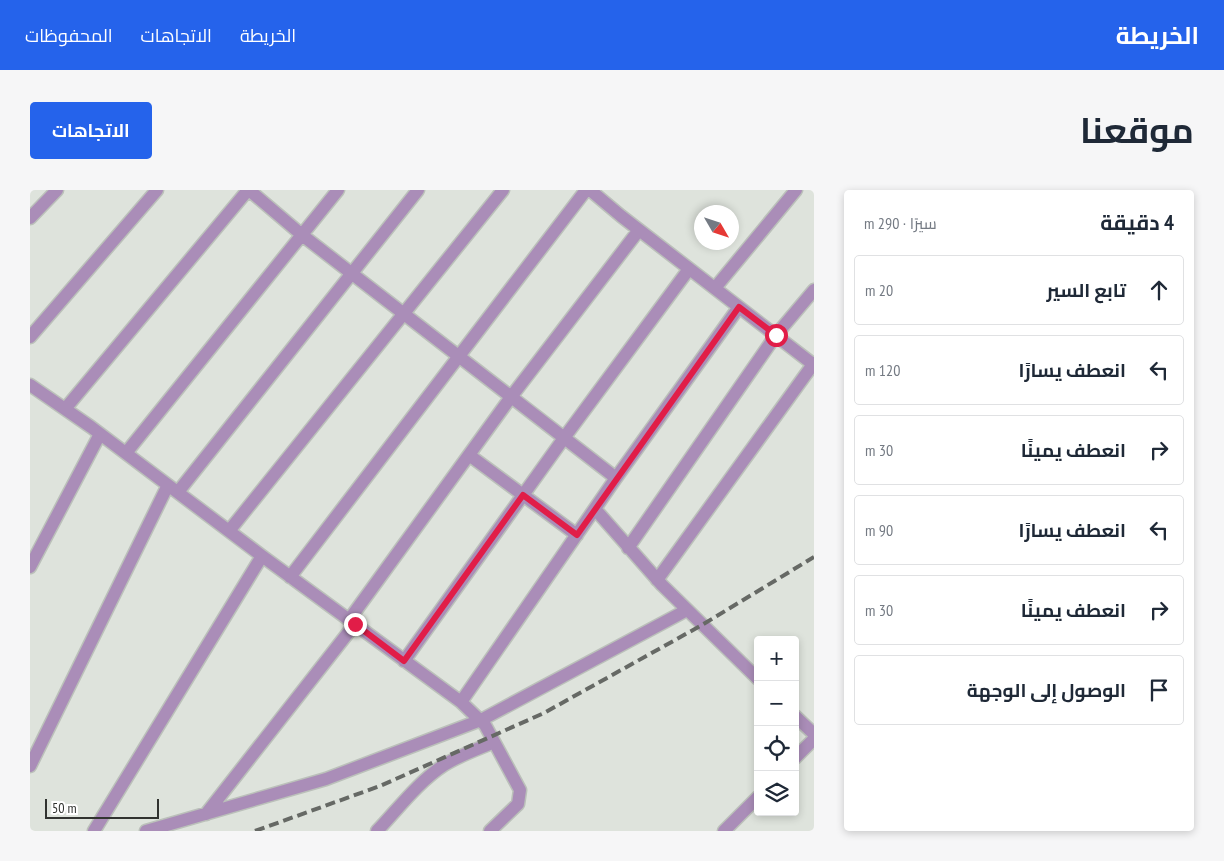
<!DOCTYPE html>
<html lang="ar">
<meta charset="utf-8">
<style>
:root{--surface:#fff;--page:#f6f6f7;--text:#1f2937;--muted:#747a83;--line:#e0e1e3;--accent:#2563eb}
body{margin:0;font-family:"PT Sans Narrow",Cairo,sans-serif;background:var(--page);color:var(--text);direction:rtl}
.controls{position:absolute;right:15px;bottom:15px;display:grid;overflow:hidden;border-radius:5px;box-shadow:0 2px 8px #0003}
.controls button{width:45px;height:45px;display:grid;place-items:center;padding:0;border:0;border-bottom:1px solid var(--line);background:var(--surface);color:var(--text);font:25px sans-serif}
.compass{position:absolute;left:664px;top:15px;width:45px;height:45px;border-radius:50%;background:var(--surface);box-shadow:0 2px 8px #0003;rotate:129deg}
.scale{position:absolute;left:15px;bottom:12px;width:114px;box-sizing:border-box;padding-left:5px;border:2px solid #313330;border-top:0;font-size:14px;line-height:18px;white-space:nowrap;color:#313330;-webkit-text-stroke:4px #fff;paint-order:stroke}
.stop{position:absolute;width:15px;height:15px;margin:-11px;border:4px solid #e11d48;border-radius:50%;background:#fff}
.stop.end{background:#e11d48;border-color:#fff;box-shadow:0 1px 5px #0008}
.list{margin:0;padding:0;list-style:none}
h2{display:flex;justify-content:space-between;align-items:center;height:65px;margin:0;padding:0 20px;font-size:21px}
h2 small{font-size:16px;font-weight:400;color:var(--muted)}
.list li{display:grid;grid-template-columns:32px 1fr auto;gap:15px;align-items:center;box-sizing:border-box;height:70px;margin:0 10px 10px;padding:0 10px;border:1px solid var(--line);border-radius:5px}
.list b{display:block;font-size:19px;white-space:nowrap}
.list em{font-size:16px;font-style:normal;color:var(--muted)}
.icon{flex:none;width:28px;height:28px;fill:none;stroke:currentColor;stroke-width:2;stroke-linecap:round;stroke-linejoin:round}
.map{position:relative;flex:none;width:784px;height:641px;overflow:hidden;direction:ltr;border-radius:5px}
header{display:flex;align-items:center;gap:30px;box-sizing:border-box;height:70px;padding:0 25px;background:var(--accent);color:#fff}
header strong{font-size:24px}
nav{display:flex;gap:28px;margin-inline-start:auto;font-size:18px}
.intro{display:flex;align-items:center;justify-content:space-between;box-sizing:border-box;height:120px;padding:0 30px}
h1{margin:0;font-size:35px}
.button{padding:12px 22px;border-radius:5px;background:var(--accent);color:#fff;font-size:18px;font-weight:700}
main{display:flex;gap:30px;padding:0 30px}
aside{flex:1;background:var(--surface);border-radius:5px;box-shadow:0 2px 8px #0003}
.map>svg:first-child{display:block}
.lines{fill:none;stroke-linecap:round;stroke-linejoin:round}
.minor-casing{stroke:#bbc0ba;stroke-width:15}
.minor{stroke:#aa8db8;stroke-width:12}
.rail{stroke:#666965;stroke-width:4;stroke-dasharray:10 5;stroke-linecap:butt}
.route{stroke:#e11d48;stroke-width:6}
</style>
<header>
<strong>الخريطة</strong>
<nav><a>الخريطة</a><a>الاتجاهات</a><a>المحفوظات</a></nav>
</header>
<div class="intro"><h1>موقعنا</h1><a class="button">الاتجاهات</a></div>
<main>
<aside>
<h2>4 دقيقة<small>سيرًا · 290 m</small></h2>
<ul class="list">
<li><svg class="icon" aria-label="ahead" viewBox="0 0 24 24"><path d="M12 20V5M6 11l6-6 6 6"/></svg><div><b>تابع السير</b></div><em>20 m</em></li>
<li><svg class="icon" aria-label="left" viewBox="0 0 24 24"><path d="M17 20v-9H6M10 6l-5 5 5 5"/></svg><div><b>انعطف يسارًا</b></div><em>120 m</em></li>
<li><svg class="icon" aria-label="right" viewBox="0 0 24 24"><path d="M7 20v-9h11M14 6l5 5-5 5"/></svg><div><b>انعطف يمينًا</b></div><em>30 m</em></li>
<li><svg class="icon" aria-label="left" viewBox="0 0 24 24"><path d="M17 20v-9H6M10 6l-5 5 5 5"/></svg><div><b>انعطف يسارًا</b></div><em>90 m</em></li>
<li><svg class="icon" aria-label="right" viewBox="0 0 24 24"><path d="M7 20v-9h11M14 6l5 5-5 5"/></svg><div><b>انعطف يمينًا</b></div><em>30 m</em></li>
<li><svg class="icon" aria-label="arrive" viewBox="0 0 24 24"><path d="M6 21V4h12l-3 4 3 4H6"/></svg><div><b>الوصول إلى الوجهة</b></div></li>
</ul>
</aside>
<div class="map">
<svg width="784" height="641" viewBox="0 0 784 641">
<rect width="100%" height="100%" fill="#dee3dc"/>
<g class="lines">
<defs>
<path id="minor" d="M219,0L272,45L586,288
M560,0L591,26L784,175
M0,28L27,0
M685,98L766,0
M0,147L127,0
M0,195L61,237L232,366L431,512L455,535L490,600L488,614L460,641
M35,219L218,0
M96,263L308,0
M439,265L547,345
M148,302L388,0
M565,319L632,395L728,489
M199,341L473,0
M598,358L746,145L784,100
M0,377L70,244
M260,387L556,0
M627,390L784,173
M319,430L481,207L609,40
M374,471L534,248L659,79
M431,512L586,288L709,117
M765,526L784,544
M765,568L784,549
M0,576L138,295
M176,624L325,434
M64,641L232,366
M116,641L296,589L451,530L657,420
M347,641C368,619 388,592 414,575C430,565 448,559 464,552
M694,641L728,607"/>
</defs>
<use href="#minor" class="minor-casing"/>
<use href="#minor" class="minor"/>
<path class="rail" d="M225,641L350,596L514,523L672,435L784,367"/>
</g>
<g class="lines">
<path class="route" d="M325,434L374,471L493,305L547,345L709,117L746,145"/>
</g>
</svg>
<div class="controls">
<button>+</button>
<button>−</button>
<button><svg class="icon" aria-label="locate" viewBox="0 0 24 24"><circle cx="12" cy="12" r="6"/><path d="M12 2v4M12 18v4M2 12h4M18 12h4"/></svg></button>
<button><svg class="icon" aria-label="layers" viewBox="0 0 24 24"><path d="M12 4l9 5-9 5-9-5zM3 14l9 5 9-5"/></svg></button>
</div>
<svg class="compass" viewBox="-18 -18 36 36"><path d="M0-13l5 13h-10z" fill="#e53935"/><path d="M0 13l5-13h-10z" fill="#747a83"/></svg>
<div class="scale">50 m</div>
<div class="stop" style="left:746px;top:145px"></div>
<div class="stop end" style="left:325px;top:434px"></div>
</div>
</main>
